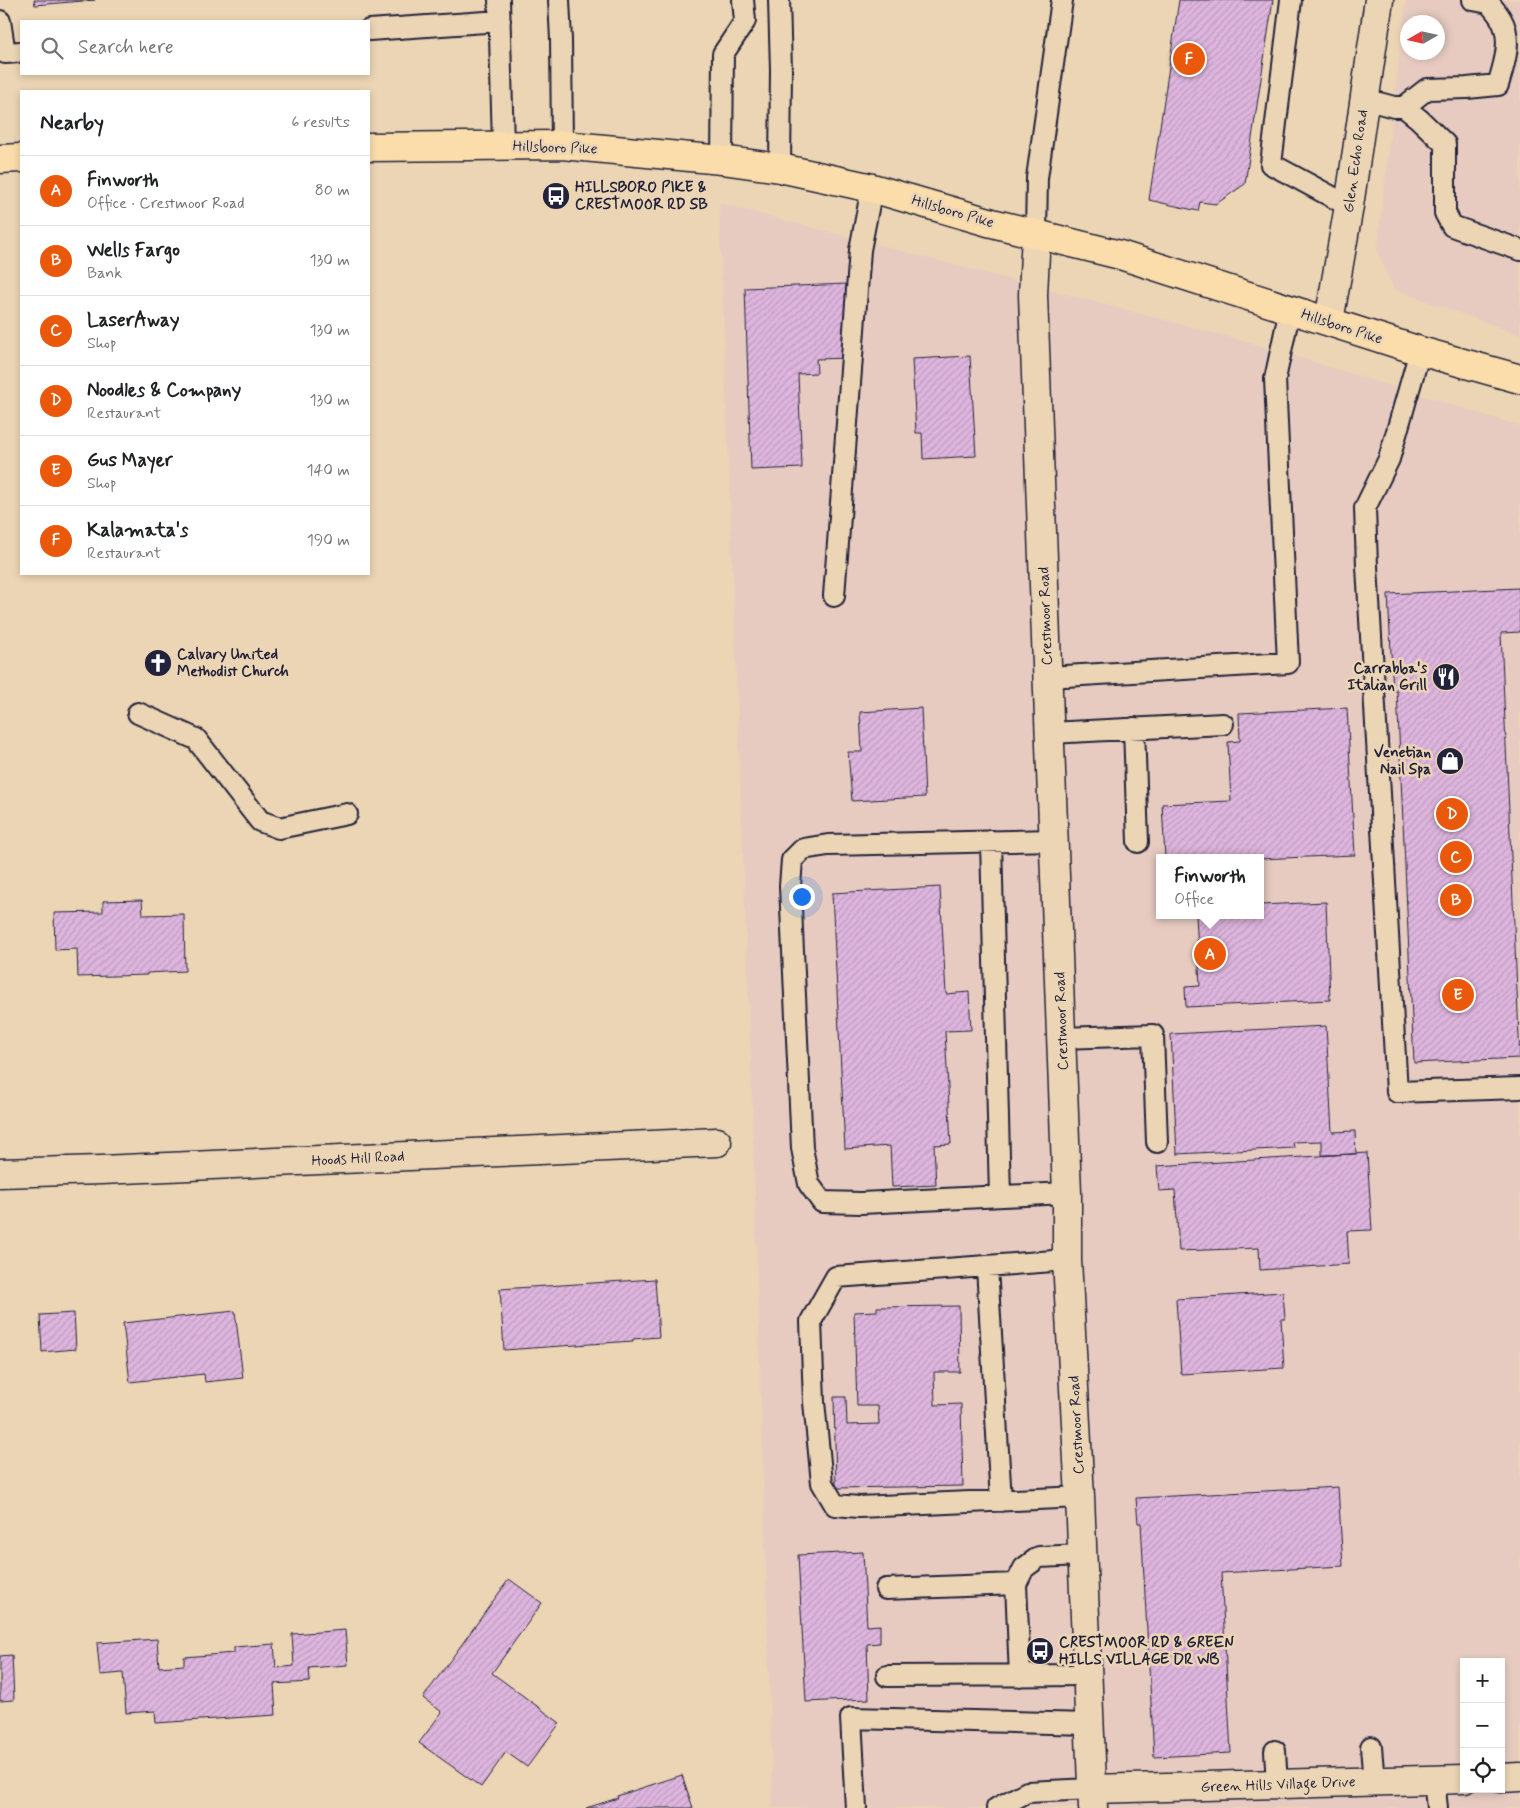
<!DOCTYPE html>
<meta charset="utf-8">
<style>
:root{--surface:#fff;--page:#f6f6f6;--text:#202124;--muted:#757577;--line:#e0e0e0;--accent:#ea580c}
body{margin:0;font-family:Mynerve,sans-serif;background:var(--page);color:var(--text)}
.controls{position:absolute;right:15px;bottom:15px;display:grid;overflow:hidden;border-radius:0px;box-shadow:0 2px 8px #0003}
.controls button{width:45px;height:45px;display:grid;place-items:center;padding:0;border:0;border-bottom:1px solid var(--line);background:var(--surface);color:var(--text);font:25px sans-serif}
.compass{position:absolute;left:1400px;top:15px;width:45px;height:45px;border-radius:50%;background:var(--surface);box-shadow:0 2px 8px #0003;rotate:261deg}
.you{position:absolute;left:801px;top:896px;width:18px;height:18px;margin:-12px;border:4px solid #fff;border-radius:50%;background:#1a73e8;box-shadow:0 0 0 8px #1a73e833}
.badge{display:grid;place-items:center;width:32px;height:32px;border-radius:50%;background:var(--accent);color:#fff;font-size:16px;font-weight:700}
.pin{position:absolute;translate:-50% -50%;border:2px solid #fff;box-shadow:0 1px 5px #0006}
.popup{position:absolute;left:1156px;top:854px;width:108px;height:65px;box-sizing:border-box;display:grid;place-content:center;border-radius:0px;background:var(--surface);filter:drop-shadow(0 1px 4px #0005);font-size:16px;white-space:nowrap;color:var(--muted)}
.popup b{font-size:19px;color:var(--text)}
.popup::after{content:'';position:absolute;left:50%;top:100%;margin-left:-10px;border:10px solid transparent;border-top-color:var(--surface)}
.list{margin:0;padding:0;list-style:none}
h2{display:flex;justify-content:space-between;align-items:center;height:65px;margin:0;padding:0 20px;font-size:21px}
h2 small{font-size:16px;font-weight:400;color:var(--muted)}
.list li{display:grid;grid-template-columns:32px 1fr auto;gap:15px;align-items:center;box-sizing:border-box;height:70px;padding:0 20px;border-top:1px solid var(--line)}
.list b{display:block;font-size:19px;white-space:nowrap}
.list p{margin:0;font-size:16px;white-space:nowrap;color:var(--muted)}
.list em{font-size:16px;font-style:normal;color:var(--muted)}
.icon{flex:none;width:28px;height:28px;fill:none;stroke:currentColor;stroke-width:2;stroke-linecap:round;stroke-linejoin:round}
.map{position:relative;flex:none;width:1520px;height:1808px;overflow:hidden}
.search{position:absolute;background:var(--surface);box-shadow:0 2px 8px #0003;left:20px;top:20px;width:350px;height:55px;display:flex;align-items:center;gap:12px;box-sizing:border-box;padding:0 18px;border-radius:0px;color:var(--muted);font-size:19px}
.panel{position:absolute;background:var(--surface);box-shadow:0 2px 8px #0003;left:20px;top:90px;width:350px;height:485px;border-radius:0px}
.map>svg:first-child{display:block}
.built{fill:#e7cbc0;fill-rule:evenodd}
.building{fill:url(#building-hatch);stroke:#22223b}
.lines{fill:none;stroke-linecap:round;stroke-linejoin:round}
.service-casing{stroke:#22223b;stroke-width:24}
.minor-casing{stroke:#22223b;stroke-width:31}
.tertiary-casing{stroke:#22223b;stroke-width:31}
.primary-casing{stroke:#22223b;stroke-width:31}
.service{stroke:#ebd5b4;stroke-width:20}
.minor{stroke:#ebd5b4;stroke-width:28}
.tertiary{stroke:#ebd5b4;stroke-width:28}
.primary{stroke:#faddab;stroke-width:28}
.labels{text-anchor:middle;stroke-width:5;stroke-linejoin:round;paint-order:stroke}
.street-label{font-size:15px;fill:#22223b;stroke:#ebd5b4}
.poi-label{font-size:15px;font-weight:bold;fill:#22223b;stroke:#ebd5b4;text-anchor:start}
</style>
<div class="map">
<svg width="1520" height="1808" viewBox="0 0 1520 1808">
<defs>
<pattern id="building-hatch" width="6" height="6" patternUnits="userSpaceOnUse" patternTransform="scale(1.25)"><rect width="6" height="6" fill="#deb5dd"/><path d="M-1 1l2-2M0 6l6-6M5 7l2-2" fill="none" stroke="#be9bbf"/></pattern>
</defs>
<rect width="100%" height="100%" fill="#ebd5b4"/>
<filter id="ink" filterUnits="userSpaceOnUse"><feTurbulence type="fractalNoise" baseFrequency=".02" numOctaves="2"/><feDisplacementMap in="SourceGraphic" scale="10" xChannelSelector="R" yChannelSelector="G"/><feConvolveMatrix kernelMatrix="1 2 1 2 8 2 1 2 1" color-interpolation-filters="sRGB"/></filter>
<g filter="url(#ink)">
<path class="built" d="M1406,0H1520V335L1394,289L1377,251ZM1408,22H1438V52H1408Z
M719,203L1255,344L1520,426V1808H773L752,1098ZM1160,858H1260V915H1160ZM1464,1662H1501V1789H1464Z"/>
<path class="building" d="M34,0H95L35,5Z
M1179,0H1273L1245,184L1216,204L1200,202L1198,211L1149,200Z
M847,284L850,358L816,359L817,373L798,374L802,468L751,470L745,288Z
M970,356L976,456L923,459L922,433H916L912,359Z
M1519,588L1520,632L1501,633L1520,1058L1414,1063L1397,691H1393L1388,594Z
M921,708L925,797L852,801L848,752H862L860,712Z
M1347,708L1355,855L1260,859V858H1165L1162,804L1231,801L1228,742L1240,741L1239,713Z
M940,887L946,994L969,992L971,1030L945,1031L951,1144L934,1145L936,1185L892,1187L890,1146L845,1149L832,893Z
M142,900L143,915L184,914L185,971L147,973V975L78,977L77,949L55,950L54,913L103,912V901Z
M1326,902L1330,1000L1186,1007L1185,987L1200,986L1196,915H1260V905Z
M1326,1026L1332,1132L1355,1131L1356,1154L1322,1155V1141L1293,1142L1294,1148L1177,1154L1171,1034Z
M1367,1153L1372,1230L1347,1231L1349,1264L1260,1270L1259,1248L1179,1251L1175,1190L1159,1191L1157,1166Z
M655,1279L659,1337L633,1339V1341L504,1350L500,1289Z
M1283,1292L1285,1319H1281L1284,1368L1181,1374L1176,1299Z
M959,1306L960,1372H934L935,1405L961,1404L963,1486L836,1488L834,1397H846L847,1425L879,1424L878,1406H857L854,1312L877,1311V1307Z
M235,1311L243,1378L205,1382L204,1374L130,1382L123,1323Z
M74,1313L76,1349L42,1352L40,1315Z
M1338,1487L1343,1566L1221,1573L1231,1753L1154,1757L1141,1523H1138L1136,1498Z
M863,1552L867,1626L880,1625V1643L867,1644L869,1699L806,1702L798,1555Z
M509,1579L542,1603L492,1673L560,1723L527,1767L506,1752L481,1787L419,1743L442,1712L423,1698Z
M345,1630L348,1665L309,1668L310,1682L274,1684L276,1715L156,1723L155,1711L126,1713L123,1673L100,1675L97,1643L157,1639L159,1667L184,1665V1657L234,1653V1647L274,1644L276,1668L294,1666L292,1634Z
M12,1655L14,1700L0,1701V1656Z
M682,1775L693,1808H586L618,1798L617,1796Z"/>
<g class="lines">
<defs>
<path id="service" d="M499,0L503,145
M559,0L561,40L562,145
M779,0L781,70L780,168
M1291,0L1271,164L1349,206
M0,21L5,53L21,52
M369,30L500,21
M1364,99L1394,107H1404L1427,89L1467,88L1498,85C1504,65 1513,39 1501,19C1498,13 1493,8 1489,3L1473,0
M1404,107L1419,119L1445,144V213L1452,226L1520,250
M722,160L723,54L745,21L743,0
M1036,233L1037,178L1062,0
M1420,351L1389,459L1365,508L1367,566L1397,1092L1520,1088
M834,596L860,250L872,188
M1048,677L1288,663L1275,379L1290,309
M138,713L196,739L260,821L279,828L347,814
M1134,728L1138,842
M1050,733L1223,724
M1054,840L828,845L803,849L792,860L790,886L802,1148L809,1184L822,1202L861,1203L1067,1193
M991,841L1000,1196
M1061,1038L1153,1035L1157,1142
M1067,1260L836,1277L811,1321L814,1402L822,1483L835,1505L859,1507L1080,1497
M987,1267L1001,1501
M1016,1584L1024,1568L1039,1557L1082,1555
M886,1589L1016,1584L1020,1676
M887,1676L1087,1675
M1371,1747L1374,1782
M1275,1751L1277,1784
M1434,1780L1437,1808
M856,1808L851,1718L1089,1724
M997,1808L1027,1792L1092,1789"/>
<path id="minor" d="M1329,321L1349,206L1379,0
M0,1173L101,1170L717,1142
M1501,1778L1520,1777
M1092,1789L1464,1779"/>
<path id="tertiary" d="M1036,233L1033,295L1067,1193V1260L1080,1497L1093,1808"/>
<path id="primary" d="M369,147L562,145L722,160L780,168L872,188L992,223L1120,255L1420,351L1520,379
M0,159L21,158"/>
</defs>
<use href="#service" class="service-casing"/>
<use href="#minor" class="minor-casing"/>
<use href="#tertiary" class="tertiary-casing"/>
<use href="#primary" class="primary-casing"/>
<use href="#service" class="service"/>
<use href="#minor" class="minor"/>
<use href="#tertiary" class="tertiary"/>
<use href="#primary" class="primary"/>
</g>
</g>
<defs>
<symbol id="bus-disc" viewBox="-11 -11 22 22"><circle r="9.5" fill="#22223b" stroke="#ebd5b4"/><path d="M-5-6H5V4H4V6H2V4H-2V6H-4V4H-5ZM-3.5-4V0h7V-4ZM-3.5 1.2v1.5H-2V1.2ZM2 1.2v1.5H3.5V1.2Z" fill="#fff"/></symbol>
<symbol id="church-disc" viewBox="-11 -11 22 22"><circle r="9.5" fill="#22223b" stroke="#ebd5b4"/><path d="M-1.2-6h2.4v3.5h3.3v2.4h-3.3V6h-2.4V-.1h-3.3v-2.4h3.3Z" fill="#fff"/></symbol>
<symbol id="restaurant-disc" viewBox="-11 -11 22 22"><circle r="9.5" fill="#22223b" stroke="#ebd5b4"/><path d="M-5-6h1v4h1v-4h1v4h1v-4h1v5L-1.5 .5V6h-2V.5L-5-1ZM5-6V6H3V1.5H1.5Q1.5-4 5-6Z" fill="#fff"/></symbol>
<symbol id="shop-disc" viewBox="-11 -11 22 22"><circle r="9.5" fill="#22223b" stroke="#ebd5b4"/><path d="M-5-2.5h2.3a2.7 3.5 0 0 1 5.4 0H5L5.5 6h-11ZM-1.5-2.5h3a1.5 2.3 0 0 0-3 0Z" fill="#fff"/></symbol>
</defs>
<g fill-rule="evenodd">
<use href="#bus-disc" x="540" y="180" width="32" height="32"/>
<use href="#church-disc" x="142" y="647" width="32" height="32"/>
<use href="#restaurant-disc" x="1430" y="661" width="32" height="32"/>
<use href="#shop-disc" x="1434" y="745" width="32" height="32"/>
<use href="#bus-disc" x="1024" y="1635" width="32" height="32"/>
</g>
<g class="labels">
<g class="street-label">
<text transform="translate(555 147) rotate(2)" y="5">Hillsboro Pike</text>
<text transform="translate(1355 161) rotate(-82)" y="5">Glen Echo Road</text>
<text transform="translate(953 211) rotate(16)" y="5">Hillsboro Pike</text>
<text transform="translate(1342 326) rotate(18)" y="5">Hillsboro Pike</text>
<text transform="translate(1045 616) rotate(-92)" y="5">Crestmoor Road</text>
<text transform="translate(1061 1021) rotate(-92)" y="5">Crestmoor Road</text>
<text transform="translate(358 1158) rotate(-3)" y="5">Hoods Hill Road</text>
<text transform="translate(1076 1425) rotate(-93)" y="5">Crestmoor Road</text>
<text transform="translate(1278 1784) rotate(-2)" y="5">Green Hills Village Drive</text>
</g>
<g class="poi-label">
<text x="575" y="192">HILLSBORO PIKE &amp;<tspan x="575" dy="17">CRESTMOOR RD SB</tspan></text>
<text x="177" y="659">Calvary United<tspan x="177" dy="17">Methodist Church</tspan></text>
<text x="1427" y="673" text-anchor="end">Carrabba's<tspan x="1427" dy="17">Italian Grill</tspan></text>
<text x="1431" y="757" text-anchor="end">Venetian<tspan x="1431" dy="17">Nail Spa</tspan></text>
<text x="1059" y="1647">CRESTMOOR RD &amp; GREEN<tspan x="1059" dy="17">HILLS VILLAGE DR WB</tspan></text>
</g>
</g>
</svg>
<div class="controls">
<button>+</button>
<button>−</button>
<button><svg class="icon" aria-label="locate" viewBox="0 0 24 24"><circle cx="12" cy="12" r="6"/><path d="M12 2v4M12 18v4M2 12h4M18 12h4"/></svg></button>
</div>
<svg class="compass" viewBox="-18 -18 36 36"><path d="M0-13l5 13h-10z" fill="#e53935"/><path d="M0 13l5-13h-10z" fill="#757577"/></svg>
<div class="you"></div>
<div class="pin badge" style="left:1210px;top:954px">A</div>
<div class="popup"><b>Finworth</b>Office</div>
<div class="pin badge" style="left:1456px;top:900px">B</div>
<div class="pin badge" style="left:1456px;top:857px">C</div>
<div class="pin badge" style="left:1452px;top:814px">D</div>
<div class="pin badge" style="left:1458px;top:995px">E</div>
<div class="pin badge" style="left:1189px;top:59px">F</div>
<div class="search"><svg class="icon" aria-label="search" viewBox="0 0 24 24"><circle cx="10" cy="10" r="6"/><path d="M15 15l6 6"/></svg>Search here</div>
<section class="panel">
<h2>Nearby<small>6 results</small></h2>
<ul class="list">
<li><span class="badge">A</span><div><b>Finworth</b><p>Office · Crestmoor Road</p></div><em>80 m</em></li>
<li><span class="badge">B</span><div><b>Wells Fargo</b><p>Bank</p></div><em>130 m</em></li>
<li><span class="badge">C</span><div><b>LaserAway</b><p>Shop</p></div><em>130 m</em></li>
<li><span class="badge">D</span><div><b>Noodles &amp; Company</b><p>Restaurant</p></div><em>130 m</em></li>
<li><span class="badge">E</span><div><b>Gus Mayer</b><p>Shop</p></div><em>140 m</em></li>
<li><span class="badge">F</span><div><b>Kalamata's</b><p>Restaurant</p></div><em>190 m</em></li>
</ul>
</section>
</div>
